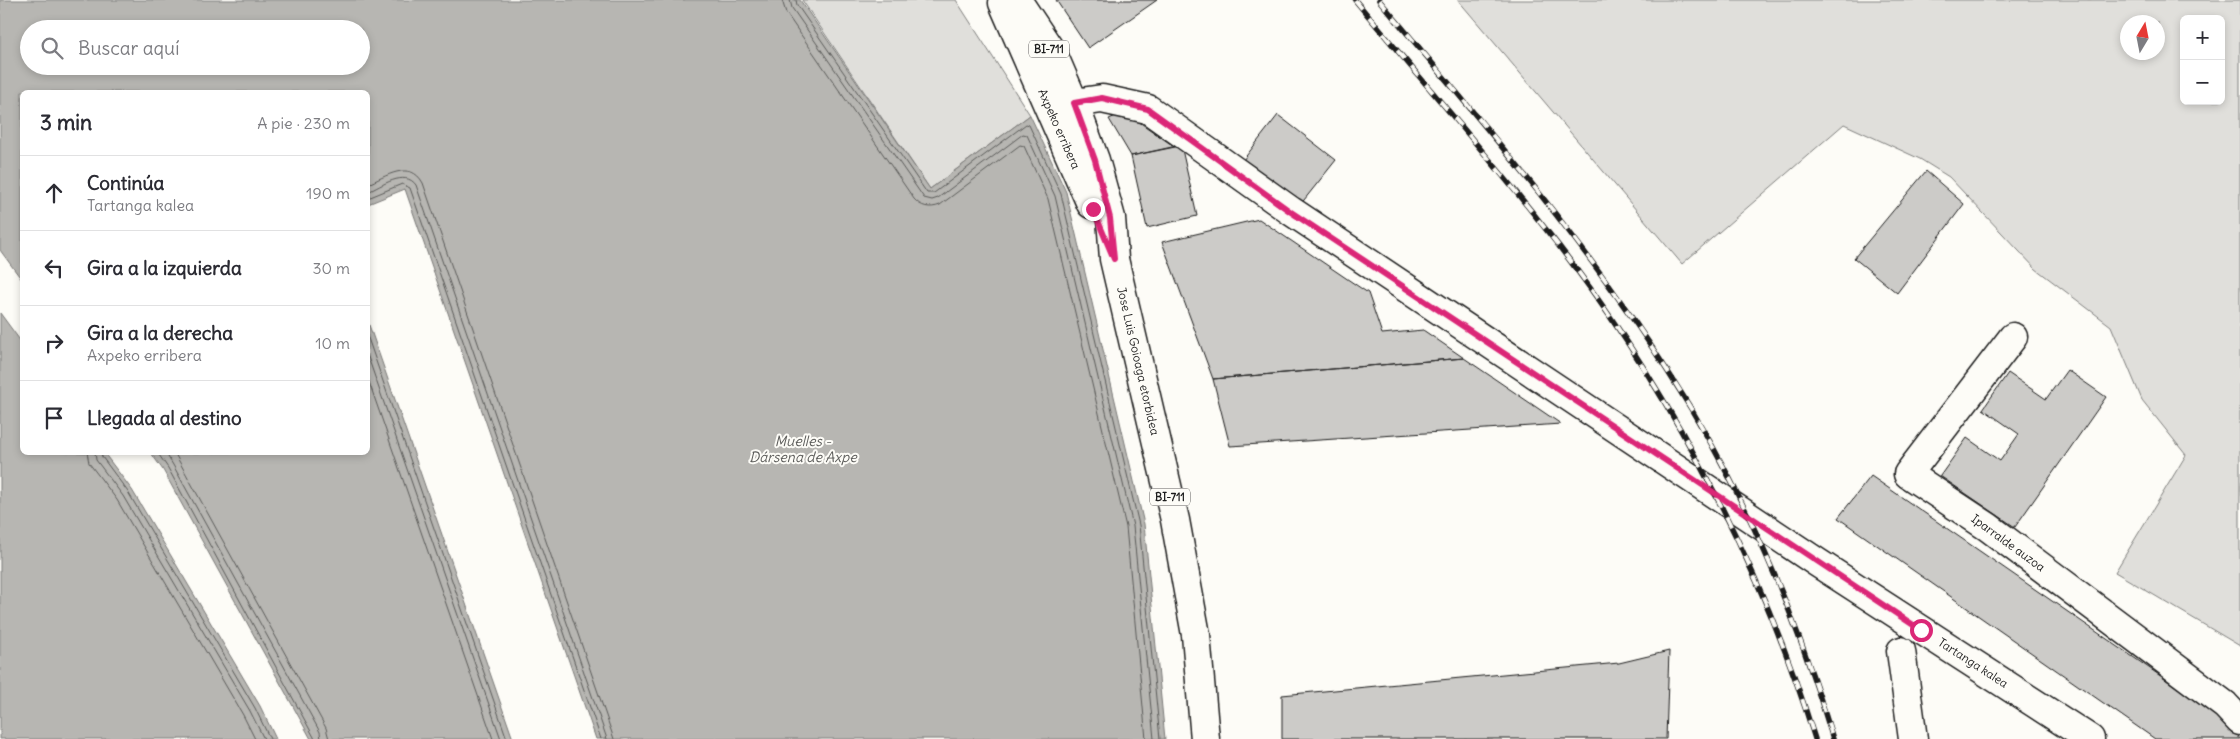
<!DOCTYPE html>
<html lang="es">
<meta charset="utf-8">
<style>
:root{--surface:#fff;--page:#f2f2f3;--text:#2b2b33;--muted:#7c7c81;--line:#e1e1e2}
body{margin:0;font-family:Delius,sans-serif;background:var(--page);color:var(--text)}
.controls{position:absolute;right:15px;top:15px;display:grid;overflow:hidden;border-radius:8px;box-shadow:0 2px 8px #0003}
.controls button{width:45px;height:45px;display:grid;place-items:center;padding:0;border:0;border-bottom:1px solid var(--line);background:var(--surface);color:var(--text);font:25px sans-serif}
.compass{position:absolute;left:2120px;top:15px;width:45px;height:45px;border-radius:50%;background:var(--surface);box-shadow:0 2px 8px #0003;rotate:10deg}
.stop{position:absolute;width:15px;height:15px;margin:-11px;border:4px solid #db2777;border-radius:50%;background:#fff}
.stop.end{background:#db2777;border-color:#fff;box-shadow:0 1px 5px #0008}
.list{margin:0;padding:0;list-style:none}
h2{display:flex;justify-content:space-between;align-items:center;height:65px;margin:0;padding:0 20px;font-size:21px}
h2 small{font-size:16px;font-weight:400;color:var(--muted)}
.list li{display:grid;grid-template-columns:32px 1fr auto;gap:15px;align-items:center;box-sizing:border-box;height:75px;padding:0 20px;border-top:1px solid var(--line)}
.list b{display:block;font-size:19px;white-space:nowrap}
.list p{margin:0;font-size:16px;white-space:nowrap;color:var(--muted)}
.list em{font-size:16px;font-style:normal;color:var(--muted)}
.icon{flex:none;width:28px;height:28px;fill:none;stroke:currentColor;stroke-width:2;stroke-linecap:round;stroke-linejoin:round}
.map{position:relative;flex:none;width:2240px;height:739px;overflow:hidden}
.search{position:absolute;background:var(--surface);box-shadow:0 2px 8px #0003;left:20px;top:20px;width:350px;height:55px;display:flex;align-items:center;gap:12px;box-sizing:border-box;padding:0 18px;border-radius:28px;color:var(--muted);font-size:19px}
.panel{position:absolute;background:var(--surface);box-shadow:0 2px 8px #0003;left:20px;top:90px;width:350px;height:365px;border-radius:8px}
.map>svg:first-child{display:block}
.green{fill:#e0dfdb;stroke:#7e7e7c;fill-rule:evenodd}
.water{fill:#b7b6b2;stroke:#797876;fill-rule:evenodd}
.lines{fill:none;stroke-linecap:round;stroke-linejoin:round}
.shore{stroke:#5a5a58;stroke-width:1}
.building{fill:#cccbc8;stroke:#1c1c1c}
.minor-casing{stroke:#1c1c1c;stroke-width:31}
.major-casing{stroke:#1c1c1c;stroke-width:31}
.minor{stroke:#fdfcf7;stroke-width:28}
.major{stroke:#fdfcf7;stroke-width:28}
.rail-casing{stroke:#1c1c1c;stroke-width:5.5}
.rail{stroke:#fdfcf7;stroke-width:4;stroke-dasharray:11;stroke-linecap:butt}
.route{stroke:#db2777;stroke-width:6}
.labels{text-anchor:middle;stroke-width:4;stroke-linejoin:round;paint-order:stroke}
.shield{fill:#fdfcf7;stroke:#605f5e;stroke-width:1}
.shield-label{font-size:11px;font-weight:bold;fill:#1c1c1c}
.street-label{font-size:12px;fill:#1c1c1c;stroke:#fdfcf7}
.water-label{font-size:14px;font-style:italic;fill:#5a5a58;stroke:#fdfcf7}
</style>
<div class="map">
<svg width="2240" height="739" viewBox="0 0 2240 739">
<rect width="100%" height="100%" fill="#fdfcf7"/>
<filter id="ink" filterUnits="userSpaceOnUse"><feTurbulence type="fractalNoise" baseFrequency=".02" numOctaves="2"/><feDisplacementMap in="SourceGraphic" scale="10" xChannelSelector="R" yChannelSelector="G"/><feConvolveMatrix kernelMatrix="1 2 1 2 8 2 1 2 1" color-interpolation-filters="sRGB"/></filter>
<g filter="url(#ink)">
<path class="green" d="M802,0H956L1030,115L930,189Z
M1458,0H2240V646L2115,572L2186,455L2142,400L2111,326L2036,269L1949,177L1920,159L1844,124L1682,264ZM2184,19H2221V101H2184ZM2128,22H2158V52H2128Z"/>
<path class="water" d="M0,0H800L930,189L1030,115L1066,192L1144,524L1165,739H596L405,189L368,204V92H22V280L0,250ZM29,29H361V66H29Z
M0,313L22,343V452L104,453L132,490L260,706L276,739H0Z
M368,322L513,739H311L163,470L151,453L368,452Z"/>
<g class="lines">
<path class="shore" d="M782,0L786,13L914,199C921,207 930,209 940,205L1020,145L1024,146L1048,199L1126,527L1146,739
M790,0L792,8L924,198L932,200L938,198L1023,134L1027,135L1055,196L1133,526L1154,739
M796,0L797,5L927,193H934L1026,124L1029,125L1061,194L1139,525L1160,739
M368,184C385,177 410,159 423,183L614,739
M368,192C381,186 405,169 416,185L607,739
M368,198L402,184L410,188L601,739
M368,338L507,739
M368,357L501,739
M368,379L493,739
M87,452L89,463L117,500L243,715L255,739
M95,452L96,460L123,496L250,711L264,739
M101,452L102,457L128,492L255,708L270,739
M157,452L168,468L315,739
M165,452L173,465L320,732L321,739
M174,452L326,728L329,739"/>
</g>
<path class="building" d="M1056,0H1157L1088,48Z
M1125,112L1175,147L1131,156L1109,119Z
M1278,115L1336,160L1300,205L1243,160Z
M1181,145L1197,216L1147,228L1131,156Z
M1926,171L1964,204L1897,293L1854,258Z
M1259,219L1368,293L1382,334L1423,330L1464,358L1213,379L1162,242Z
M1464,358L1561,424L1230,446L1213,379Z
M2067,370L2106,397L2015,527L1940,476L1967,438L2000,461L2019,434L1983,409L2008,373L2046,399Z
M1871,476L2230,724L2240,739H2155L1838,518Z
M1669,651L1666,739H1282V695L1619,663Z"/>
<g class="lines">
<defs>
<path id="minor" d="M1074,103L1102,99L1148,109L1291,211L1818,563L2090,739
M2013,337L1908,474L1988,527L2225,705L2240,721
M1901,651L1913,739"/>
<path id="major" d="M1017,0L1053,54L1074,103L1095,160L1111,218L1114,259L1175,520L1196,635L1205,739
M1003,3L1091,204"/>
</defs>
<use href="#minor" class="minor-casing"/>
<use href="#major" class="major-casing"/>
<use href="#minor" class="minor"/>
<use href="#major" class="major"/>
<defs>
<path id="rail" d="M1355,0C1427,87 1503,172 1571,262C1676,402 1764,572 1815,739
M1379,0C1481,121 1585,241 1670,375C1742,486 1795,612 1833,739"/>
</defs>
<use href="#rail" class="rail-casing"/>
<use href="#rail" class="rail"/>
</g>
</g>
<g class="lines" filter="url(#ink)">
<path class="route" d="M1093,209L1114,259L1110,218L1095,160L1074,103L1102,98L1148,109L1291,212L1921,630"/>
</g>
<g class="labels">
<g class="shield">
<rect x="1029" y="40.5" width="40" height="17" rx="4"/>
<rect x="1150" y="488.5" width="40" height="17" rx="4"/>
</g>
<g class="shield-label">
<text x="1049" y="53">BI-711</text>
<text x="1170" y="501">BI-711</text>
</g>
<g class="street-label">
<text transform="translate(1059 129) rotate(66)" y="4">Axpeko erribera</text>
<text transform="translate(1138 361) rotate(77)" y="4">Jose Luis Goioaga etorbidea</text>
<text transform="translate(2008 543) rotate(36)" y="4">Iparralde auzoa</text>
<text transform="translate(1973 663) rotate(33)" y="4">Tartanga kalea</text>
</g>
<g class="water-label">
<text x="803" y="446">Muelles -<tspan x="803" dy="16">Dársena de Axpe</tspan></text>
</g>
</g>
</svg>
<div class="controls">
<button>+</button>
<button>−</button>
</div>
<svg class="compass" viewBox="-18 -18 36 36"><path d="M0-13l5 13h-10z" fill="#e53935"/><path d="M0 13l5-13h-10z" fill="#7c7c81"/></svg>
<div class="stop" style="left:1921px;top:630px"></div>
<div class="stop end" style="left:1093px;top:209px"></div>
<div class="search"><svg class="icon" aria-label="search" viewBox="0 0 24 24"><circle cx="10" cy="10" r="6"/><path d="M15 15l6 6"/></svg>Buscar aquí</div>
<section class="panel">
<h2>3 min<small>A pie · 230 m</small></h2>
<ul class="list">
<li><svg class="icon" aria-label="ahead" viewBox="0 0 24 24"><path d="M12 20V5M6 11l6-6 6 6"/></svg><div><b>Continúa</b><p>Tartanga kalea</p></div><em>190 m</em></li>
<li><svg class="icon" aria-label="left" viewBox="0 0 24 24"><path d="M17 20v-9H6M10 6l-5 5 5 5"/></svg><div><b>Gira a la izquierda</b></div><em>30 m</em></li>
<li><svg class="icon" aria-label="right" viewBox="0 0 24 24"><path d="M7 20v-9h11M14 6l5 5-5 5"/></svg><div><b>Gira a la derecha</b><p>Axpeko erribera</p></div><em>10 m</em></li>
<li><svg class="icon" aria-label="arrive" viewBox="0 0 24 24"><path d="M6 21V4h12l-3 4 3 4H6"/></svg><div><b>Llegada al destino</b></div></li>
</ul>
</section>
</div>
